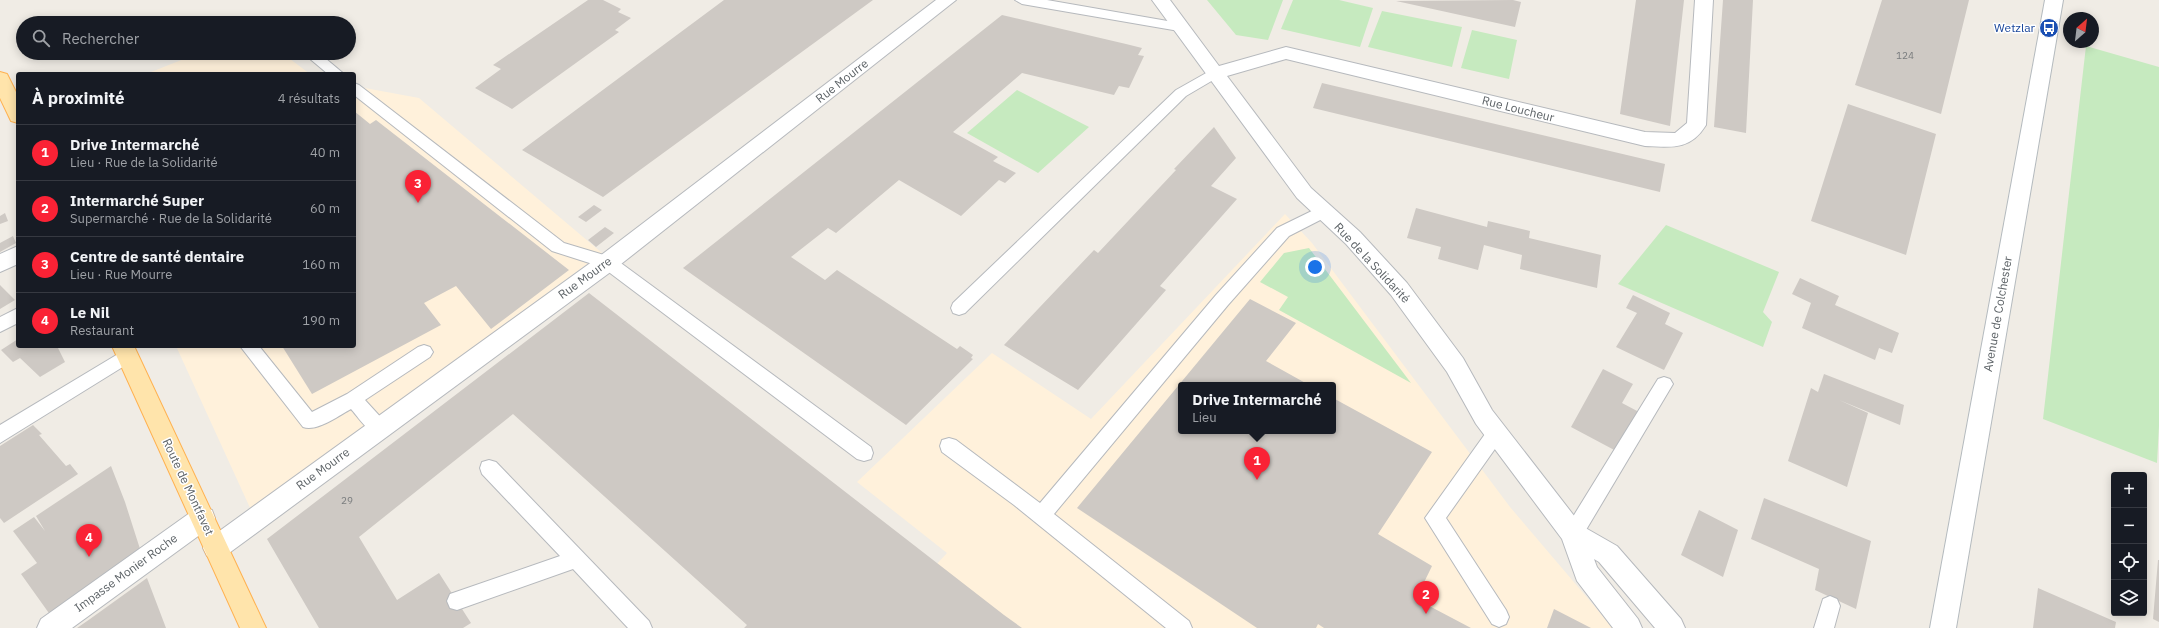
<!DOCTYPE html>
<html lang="fr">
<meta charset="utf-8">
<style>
:root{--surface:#171b24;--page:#242831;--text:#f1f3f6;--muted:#9ea1a6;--line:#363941;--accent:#fa2235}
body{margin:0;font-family:"IBM Plex Sans",sans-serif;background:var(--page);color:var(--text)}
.controls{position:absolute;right:12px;bottom:12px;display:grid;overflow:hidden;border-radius:4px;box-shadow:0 2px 10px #0003}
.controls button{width:36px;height:36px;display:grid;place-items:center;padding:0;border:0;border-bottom:1px solid var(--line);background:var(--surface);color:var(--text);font:20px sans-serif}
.compass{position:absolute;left:2063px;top:12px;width:36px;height:36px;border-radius:50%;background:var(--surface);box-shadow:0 2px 10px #0003;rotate:28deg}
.you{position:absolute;left:1315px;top:267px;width:14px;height:14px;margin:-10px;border:3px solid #fff;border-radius:50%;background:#1a73e8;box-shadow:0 0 0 6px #1a73e833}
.badge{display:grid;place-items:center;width:26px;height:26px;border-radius:50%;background:var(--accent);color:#fff;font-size:13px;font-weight:700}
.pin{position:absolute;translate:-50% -33px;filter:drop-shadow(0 1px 2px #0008)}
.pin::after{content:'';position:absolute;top:21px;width:14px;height:12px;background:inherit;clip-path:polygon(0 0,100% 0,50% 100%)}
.popup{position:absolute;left:1178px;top:382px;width:158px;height:52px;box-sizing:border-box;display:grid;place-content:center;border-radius:4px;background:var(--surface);filter:drop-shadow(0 1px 3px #0005);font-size:13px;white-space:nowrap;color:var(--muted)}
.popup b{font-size:15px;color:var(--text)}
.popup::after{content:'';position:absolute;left:50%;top:100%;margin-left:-8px;border:8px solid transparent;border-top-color:var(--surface)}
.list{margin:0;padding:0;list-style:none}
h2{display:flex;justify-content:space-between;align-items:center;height:52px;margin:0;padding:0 16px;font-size:17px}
h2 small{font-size:13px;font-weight:400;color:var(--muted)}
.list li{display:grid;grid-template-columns:26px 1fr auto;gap:12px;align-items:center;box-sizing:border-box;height:56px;padding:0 16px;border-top:1px solid var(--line)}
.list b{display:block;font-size:15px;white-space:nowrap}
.list p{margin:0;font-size:13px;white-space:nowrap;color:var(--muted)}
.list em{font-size:13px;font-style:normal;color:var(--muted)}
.icon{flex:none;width:22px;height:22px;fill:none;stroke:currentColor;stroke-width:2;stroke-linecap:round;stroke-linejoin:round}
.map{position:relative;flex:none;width:2159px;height:628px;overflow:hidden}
.search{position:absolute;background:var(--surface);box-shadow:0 2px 10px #0003;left:16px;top:16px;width:340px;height:44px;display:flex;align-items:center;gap:10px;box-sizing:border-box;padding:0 14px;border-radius:22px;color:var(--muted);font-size:15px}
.panel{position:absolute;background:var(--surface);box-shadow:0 2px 10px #0003;left:16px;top:72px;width:340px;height:276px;border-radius:4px}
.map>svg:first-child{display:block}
.commercial{fill:#fff1db;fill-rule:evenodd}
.green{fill:#c6eabf}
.building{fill:#cec9c4}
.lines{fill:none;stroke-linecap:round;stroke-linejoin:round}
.lane-casing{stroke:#b6b9bd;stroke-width:2}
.street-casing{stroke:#b6b9bd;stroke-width:2}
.secondary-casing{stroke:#b4babe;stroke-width:2}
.primary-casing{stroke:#ffb150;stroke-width:2}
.lane{fill:#fff;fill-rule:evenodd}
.street{fill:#fff;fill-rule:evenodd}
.secondary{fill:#fff;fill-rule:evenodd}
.primary{fill:#ffe4ab;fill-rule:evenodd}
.labels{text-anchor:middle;stroke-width:3;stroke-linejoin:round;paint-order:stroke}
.number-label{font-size:10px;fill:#797c7e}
.transit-label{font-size:12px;fill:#164399;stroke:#fff;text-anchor:end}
.street-label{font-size:12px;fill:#5d6367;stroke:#fff}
</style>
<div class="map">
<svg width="2159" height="628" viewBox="0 0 2159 628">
<rect width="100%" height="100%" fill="#f0ece5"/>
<path class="commercial" d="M199,53H282L310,74H146Z
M354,86L419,98L602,253L251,510L176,346H354Z
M1285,214L1312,243L1510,507L1613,628H878L947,553L857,482L992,353L1091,419ZM1181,385H1333V431H1181Z"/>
<path class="green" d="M1207,0H1283L1268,40L1236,35Z
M1293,0H1339L1373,8L1360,47L1281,29Z
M1382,11L1462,27L1452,67L1368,47Z
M1472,30L1517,40L1509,79L1461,68Z
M2086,46L2159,67V426L2157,463L2043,419Z
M1017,90L1089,127L1038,173L967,133Z
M1666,225L1779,272L1763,312L1772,322L1763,347L1618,284Z
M1309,248L1411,383L1279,310L1288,297L1260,282L1284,253Z"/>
<path class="building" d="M588,0H603L621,9L618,12L631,18L615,30L619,32L512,109L475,88L501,69L493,65Z
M724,0H873L603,197L522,150Z
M1513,0L1521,2L1515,27L1396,1Z
M1636,0H1684L1670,126L1620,114Z
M1723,0H1753L1746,133L1714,127Z
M1882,0H1969L1941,114L1855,85Z
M1002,15L1126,44L1142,48L1138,55L1144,56L1129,88L1119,86L1114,95L1022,73L953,132L998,157L993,161L1016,173L1005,183L999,180L961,216L899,180L836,233L828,228L791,257L825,280L837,270L957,349L960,346L973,355L971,358L973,359L906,425L683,268Z
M1322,83L1665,164L1660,192L1313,108Z
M1848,104L1936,134L1906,255L1811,221Z
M354,111L370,124L376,120L569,270L491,329L456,286L424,303L441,325L312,394L282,346H354Z
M1214,127L1236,158L1211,186L1237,199L1160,286L1166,290L1078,390L1004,345L1094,250L1098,253L1176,170L1174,169Z
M594,205L602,210L586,222L578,217Z
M1416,208L1487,227L1488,221L1530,231L1529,238L1601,255L1597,288L1520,269L1522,255L1484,245L1478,270L1438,259L1441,247L1407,238Z
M5,213L8,221L0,224V216Z
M605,227L614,233L596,247L588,240Z
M13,236L16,243L0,252V243Z
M1800,278L1839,296L1835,305L1899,333L1892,353L1879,348L1875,360L1802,328L1811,303L1792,294Z
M0,285L15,300L0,309Z
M589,293L1004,615L1022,628H744L747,625L513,414L359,537L397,600L439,573L471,623L463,628H319L267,539Z
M1633,295L1670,313L1665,324L1683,333L1664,370L1616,347L1637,313L1626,308Z
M1250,299L1296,323L1266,361L1309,385H1181V431H1333V398L1432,452L1378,534L1432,566L1416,599L1471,628H1324L1318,624L1316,628H1257L1077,508Z
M18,339V346H57L65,362L40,377L20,358L13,362L1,350Z
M1603,369L1633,384L1622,403L1639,412L1618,452L1571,427Z
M1824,374L1904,405L1900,425L1839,400L1868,413L1847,487L1788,461L1811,388L1818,392Z
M33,425L42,434L39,435L66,466L70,464L78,474L4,523L0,518V446Z
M111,466L125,502L141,552L51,616L21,574L37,563L13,531L34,517L45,531L36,516Z
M1764,498L1871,541L1856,609L1815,590L1819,569L1751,539Z
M1699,510L1738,530L1723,577L1681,555Z
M2158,560H2159V622L2153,619Z
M147,578L166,628H77L90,619Z
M2038,588L2116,622L2115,628H2033Z
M1554,609L1591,628H1547Z"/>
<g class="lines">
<defs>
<path id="lane" d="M1015,0H1047L1179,23L1184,24L1186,27L1184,30L1179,31L1022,4Z
M303,53H319L344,74H328Z
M1215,68L1220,70L1222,73L1220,76L1186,96L965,313L959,315L953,313L951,308L953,303L1176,90Z
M354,83L359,85L564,243L614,258L871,447L873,453L871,459L864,461L857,459L602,267L552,251L354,95Z
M1324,205L1330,207L1332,211L1330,215L1289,236L1228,305L1054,514L1189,621L1192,628H1166L1014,505L942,452L940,446L942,440L949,438L956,440L1040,503L1216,295L1277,228Z
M18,308V323L0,332V317Z
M424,345L430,347L433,352L430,357L365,400L386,423L389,428L386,433C371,439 360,419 351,409C338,416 317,432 303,427L240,346H259L312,412L347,394L418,347Z
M128,348L134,350L137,355L134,360L0,443V425Z
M1664,377L1670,379L1673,384L1670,389L1580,540L1573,543L1566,540L1563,534L1566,528L1658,379Z
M1496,425L1502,427L1505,433L1502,439L1446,518L1506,610L1509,617L1506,624L1499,627L1492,624L1425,518L1490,427Z
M489,460L496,462L649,621L652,628H628L573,569L457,610L450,608L447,601L450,594L560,556L482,474L480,468L482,462Z
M1830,596L1837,599L1840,606L1834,628H1814L1823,599Z"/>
<path id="street" d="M936,0H956L616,268L225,556L216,560L207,556L203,548L207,540L600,256Z
M1152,0H1170L1219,66L1286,47L1645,132L1675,133L1687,123L1695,0H1713L1706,125C1690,151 1671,147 1645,146L1286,59L1227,76L1311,188L1360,232L1407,283L1463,358L1492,410L1582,526L1617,546L1681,619L1685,628H1655L1599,562L1594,559L1597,567L1638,619L1642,628H1613L1577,581L1562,539L1476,424L1447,372L1391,295L1346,244L1297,198Z
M18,246V264L0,272V254Z
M203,507L212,510L215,518L212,526L72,628H37L41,619L194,510Z"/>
<path id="secondary" d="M2045,0H2063L1956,628H1930Z"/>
<path id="primary" d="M0,72L7,74L18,96V123L11,121L0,98Z
M112,346H134L266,628H240Z"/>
</defs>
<use href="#lane" class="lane-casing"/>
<use href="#street" class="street-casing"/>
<use href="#secondary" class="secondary-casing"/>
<use href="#primary" class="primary-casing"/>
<use href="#lane" class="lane"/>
<use href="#street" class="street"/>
<use href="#secondary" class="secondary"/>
<use href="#primary" class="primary"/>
</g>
<defs>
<symbol id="bus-disc" viewBox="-11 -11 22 22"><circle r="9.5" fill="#1a4fb4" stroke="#fff"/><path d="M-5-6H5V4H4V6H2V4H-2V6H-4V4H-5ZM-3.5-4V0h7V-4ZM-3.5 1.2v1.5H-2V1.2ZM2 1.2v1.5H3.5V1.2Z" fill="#fff"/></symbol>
</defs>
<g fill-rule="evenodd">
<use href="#bus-disc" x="2038" y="17" width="22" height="22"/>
</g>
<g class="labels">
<g class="number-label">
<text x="1905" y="59">124</text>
<text x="347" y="504">29</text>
</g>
<g class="transit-label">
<text x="2035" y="32">Wetzlar</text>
</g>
<g class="street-label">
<text transform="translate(842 81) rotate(-38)" y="4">Rue Mourre</text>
<text transform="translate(1518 109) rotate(14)" y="4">Rue Loucheur</text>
<text transform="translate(1372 263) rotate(47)" y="4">Rue de la Solidarité</text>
<text transform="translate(585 278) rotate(-36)" y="4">Rue Mourre</text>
<text transform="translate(1998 314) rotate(-80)" y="4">Avenue de Colchester</text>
<text transform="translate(323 469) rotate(-36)" y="4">Rue Mourre</text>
<text transform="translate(188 487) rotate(65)" y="4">Route de Montfavet</text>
<text transform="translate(126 573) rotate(-36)" y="4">Impasse Monier Roche</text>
</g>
</g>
</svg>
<div class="controls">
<button>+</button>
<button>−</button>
<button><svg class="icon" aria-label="locate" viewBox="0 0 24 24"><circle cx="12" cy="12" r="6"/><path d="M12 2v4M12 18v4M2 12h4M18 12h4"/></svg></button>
<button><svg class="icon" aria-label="layers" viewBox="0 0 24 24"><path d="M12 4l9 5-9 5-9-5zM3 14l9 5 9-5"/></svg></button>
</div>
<svg class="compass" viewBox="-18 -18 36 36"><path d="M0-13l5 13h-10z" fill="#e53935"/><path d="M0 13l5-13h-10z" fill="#9ea1a6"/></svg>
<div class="you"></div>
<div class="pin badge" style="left:1257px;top:480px">1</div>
<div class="popup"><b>Drive Intermarché</b>Lieu</div>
<div class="pin badge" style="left:1426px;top:614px">2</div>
<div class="pin badge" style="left:418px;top:203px">3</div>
<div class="pin badge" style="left:89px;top:557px">4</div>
<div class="search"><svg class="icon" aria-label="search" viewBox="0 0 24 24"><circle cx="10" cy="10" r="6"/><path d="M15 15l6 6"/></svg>Rechercher</div>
<section class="panel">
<h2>À proximité<small>4 résultats</small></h2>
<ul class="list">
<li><span class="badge">1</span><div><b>Drive Intermarché</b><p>Lieu · Rue de la Solidarité</p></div><em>40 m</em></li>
<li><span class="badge">2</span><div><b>Intermarché Super</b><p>Supermarché · Rue de la Solidarité</p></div><em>60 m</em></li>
<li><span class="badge">3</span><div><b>Centre de santé dentaire</b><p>Lieu · Rue Mourre</p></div><em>160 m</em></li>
<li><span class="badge">4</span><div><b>Le Nil</b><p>Restaurant</p></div><em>190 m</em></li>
</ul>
</section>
</div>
